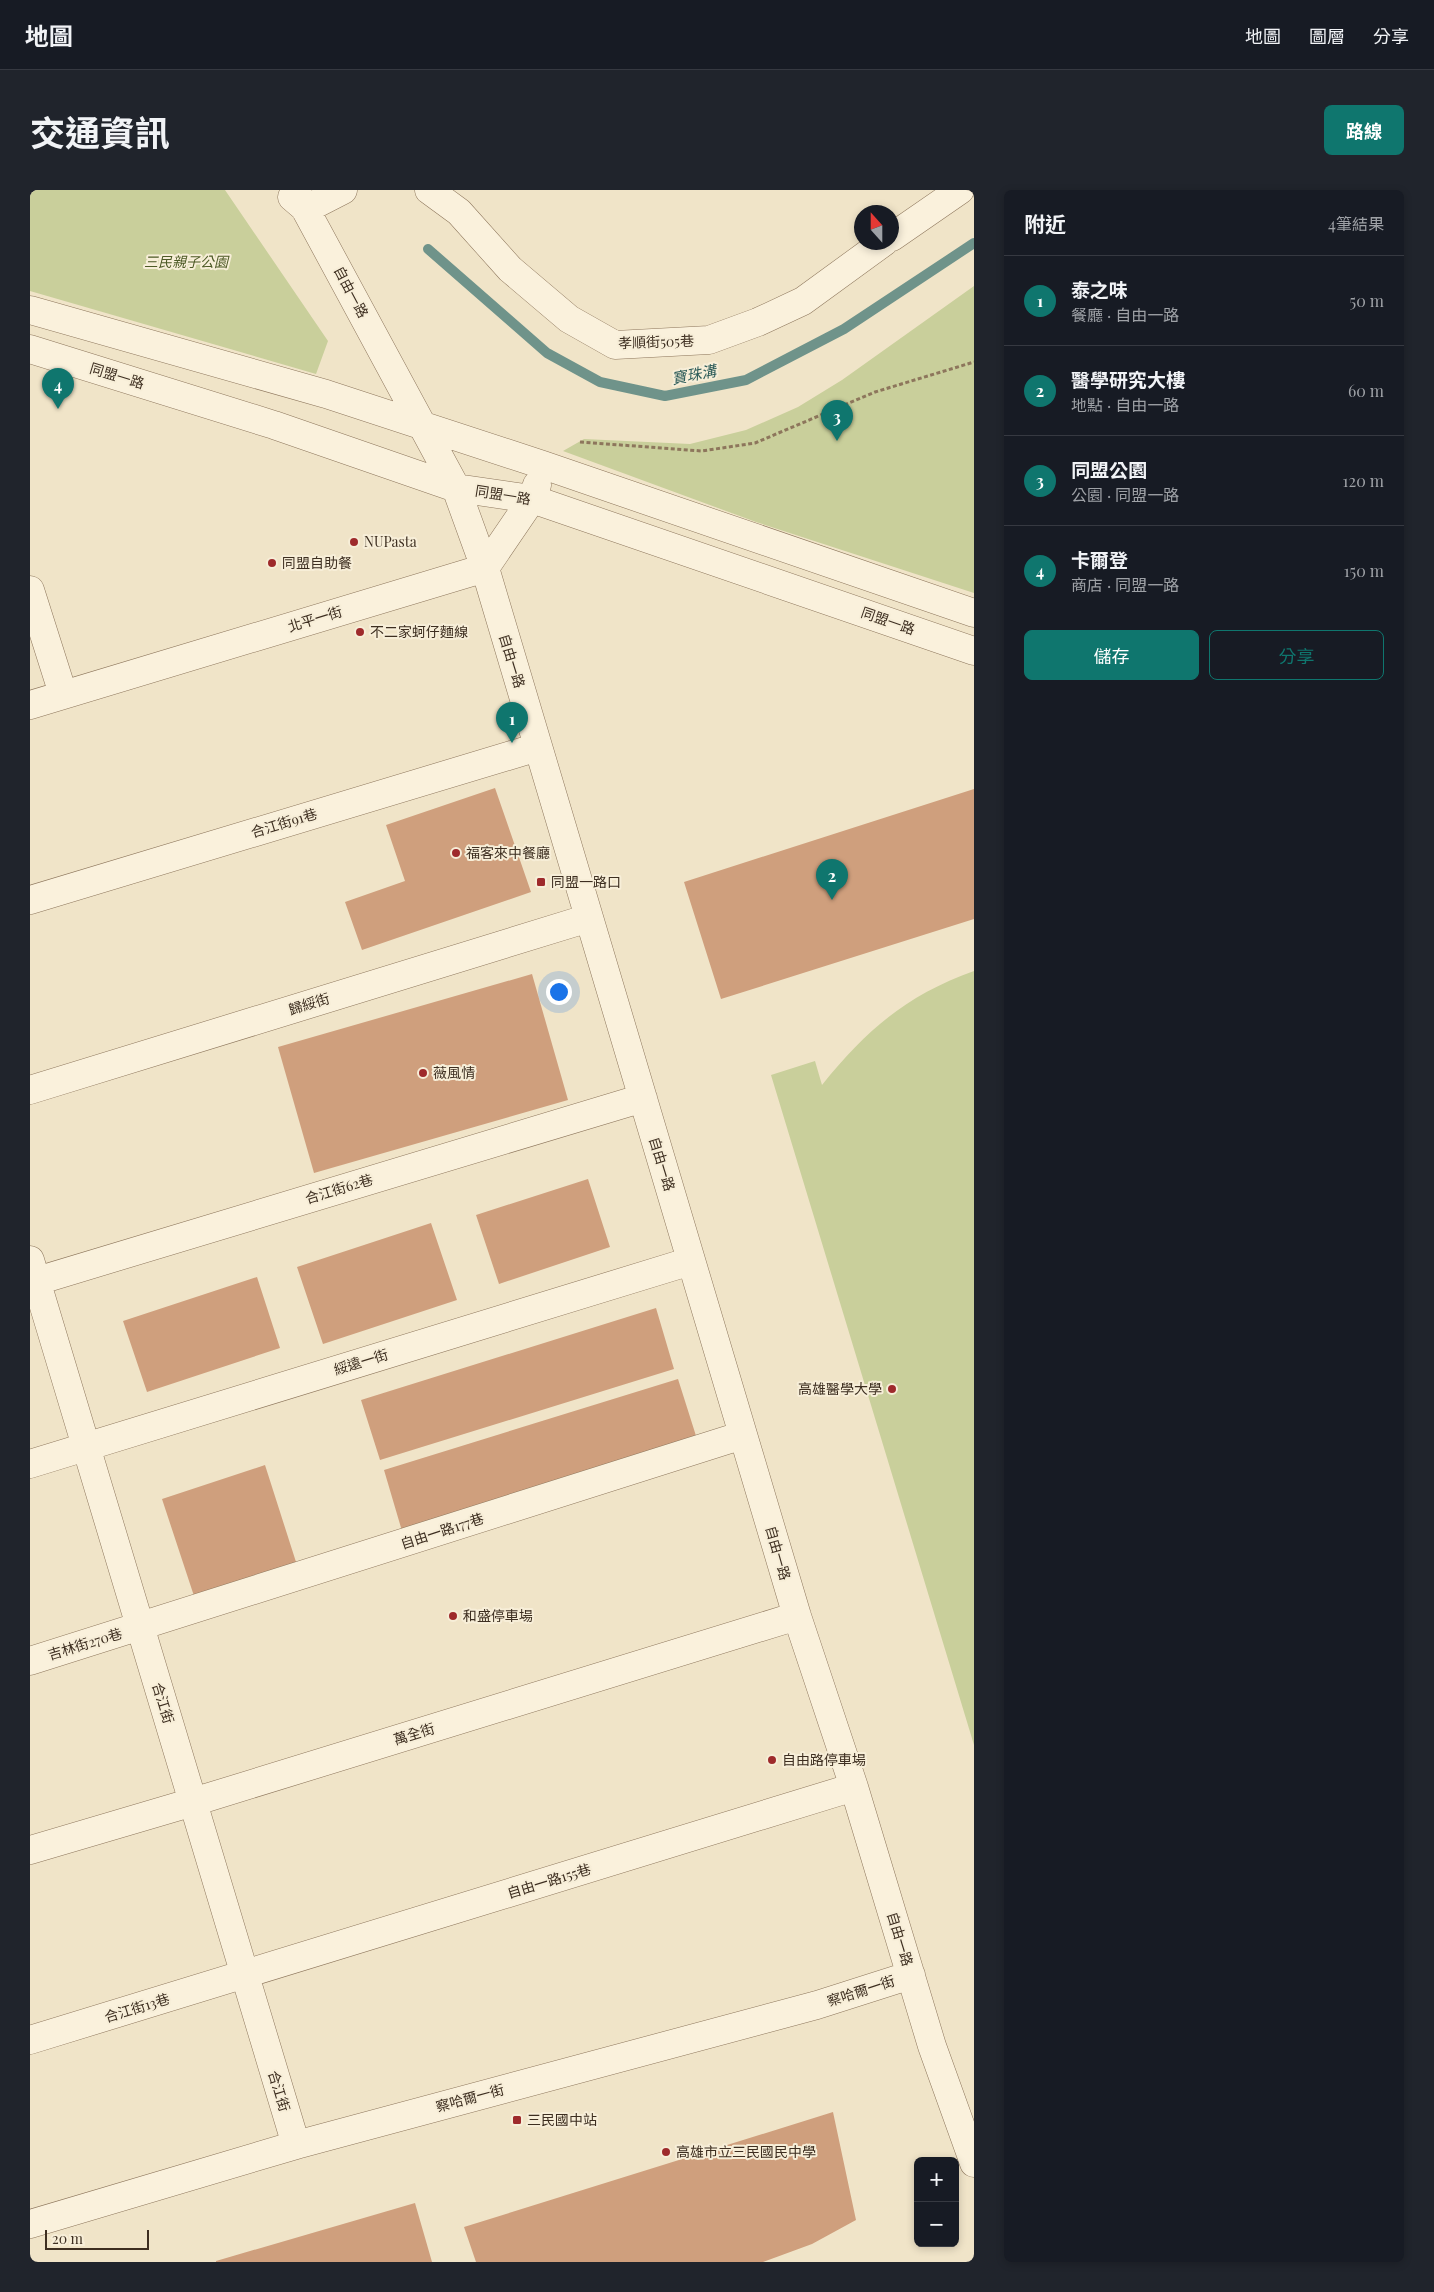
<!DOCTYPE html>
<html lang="zh-TW">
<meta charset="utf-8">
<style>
:root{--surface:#171b24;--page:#20242c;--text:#f1f3f6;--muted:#9ea1a6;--line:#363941;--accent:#0f766e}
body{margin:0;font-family:"Playfair Display","Noto Sans TC",serif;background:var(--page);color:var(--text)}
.controls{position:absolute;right:15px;bottom:15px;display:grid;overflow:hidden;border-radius:8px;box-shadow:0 2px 8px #0003}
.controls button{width:45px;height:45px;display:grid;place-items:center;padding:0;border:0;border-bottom:1px solid var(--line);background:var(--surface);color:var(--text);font:25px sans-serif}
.compass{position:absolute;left:824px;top:15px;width:45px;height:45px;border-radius:50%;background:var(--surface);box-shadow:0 2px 8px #0003;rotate:339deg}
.scale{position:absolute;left:15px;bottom:12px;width:104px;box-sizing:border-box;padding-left:5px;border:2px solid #3d2e20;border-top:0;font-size:14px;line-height:18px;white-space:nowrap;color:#3d2e20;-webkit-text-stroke:4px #f7eed8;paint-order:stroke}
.you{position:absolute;left:528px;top:801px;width:18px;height:18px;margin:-12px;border:4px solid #fff;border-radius:50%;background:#1a73e8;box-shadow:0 0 0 8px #1a73e833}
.badge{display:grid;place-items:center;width:32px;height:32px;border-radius:50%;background:var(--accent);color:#fff;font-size:16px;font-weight:700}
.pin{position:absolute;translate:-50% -41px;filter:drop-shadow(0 1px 2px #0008)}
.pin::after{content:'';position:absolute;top:26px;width:18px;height:15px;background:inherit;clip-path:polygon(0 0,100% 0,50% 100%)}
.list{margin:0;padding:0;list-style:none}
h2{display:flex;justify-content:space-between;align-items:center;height:65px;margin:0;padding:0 20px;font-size:21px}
h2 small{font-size:16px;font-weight:400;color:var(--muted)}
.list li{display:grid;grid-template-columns:32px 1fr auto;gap:15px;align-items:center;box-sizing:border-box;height:90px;padding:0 20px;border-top:1px solid var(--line)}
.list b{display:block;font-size:19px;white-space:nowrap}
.list p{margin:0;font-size:16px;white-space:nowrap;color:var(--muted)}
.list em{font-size:16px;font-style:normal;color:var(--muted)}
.actions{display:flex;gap:10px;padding:15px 20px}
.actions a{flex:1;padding:11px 0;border:1px solid var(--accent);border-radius:8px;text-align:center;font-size:18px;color:var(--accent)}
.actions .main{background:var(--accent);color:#fff}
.map{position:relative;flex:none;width:944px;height:2072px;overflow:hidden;border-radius:8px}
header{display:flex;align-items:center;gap:30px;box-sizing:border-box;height:70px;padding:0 25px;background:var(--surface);border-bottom:1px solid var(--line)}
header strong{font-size:24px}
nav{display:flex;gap:28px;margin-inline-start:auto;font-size:18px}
.intro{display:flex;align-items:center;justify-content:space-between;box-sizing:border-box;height:120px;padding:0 30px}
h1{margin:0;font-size:35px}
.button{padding:12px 22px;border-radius:8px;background:var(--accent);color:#fff;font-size:18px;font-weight:700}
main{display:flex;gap:30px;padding:0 30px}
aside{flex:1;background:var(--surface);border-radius:8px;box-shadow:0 2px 8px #0003}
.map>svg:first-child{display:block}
.green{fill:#c9cf9b}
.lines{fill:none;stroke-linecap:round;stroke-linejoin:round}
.stream{stroke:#6f938a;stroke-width:10}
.building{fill:#cf9f7d}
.minor-casing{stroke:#8d765c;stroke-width:29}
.path{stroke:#8d765c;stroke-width:3;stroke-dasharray:4 2.5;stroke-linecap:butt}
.minor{stroke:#faf1dc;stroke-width:28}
.poi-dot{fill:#9e2a2b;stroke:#f7eed8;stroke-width:2}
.labels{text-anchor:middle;stroke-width:4;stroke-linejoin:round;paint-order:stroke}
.park-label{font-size:14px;font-style:italic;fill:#4d5a26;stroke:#f7eed8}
.street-label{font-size:14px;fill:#3d2e20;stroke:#f7eed8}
.poi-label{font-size:14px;fill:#3d2e20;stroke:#f7eed8;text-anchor:start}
.water-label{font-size:15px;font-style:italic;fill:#2f5d5a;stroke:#f7eed8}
</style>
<header>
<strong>地圖</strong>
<nav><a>地圖</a><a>圖層</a><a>分享</a></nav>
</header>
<div class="intro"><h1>交通資訊</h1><a class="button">路線</a></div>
<main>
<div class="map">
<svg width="944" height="2072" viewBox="0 0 944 2072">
<rect width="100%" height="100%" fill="#f0e4c8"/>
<path class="green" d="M0,0H195L298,151L286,184L0,101Z
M944,96V403L726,332L533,261L554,249L660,254L716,240L768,217L812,190Z
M944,781V1555L741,885L785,871L792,895C836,840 877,805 944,781Z"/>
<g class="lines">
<path class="stream" d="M398,59L517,163L570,192L635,206L716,190L814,139L944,53"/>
</g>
<path class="building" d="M465,598L501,702L332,760L315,712L375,691L356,635Z
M944,599V729L691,809L654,692Z
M502,784L538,910L284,983L248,857Z
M558,989L580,1057L469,1094L446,1025Z
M401,1033L427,1110L293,1154L267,1077Z
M227,1087L250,1158L117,1202L93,1131Z
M626,1118L644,1179L350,1270L331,1210Z
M648,1189L667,1249L372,1341L354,1280Z
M235,1275L266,1372L164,1406L132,1309Z
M803,1922L826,2030L782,2054L733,2072H446L434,2037Z
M385,2013L402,2072H186V2071Z"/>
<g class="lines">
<defs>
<path id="minor" d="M265,0L426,298L455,378L767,1426L824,1597L902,1856L944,1973
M399,0L429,22L480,79L539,129L585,155L679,150L728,132L773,111L854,52
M262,7L276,19L313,0
M862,47L930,0
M0,120L296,204L513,275L944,423
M0,159L244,235L426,298L502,309L944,461
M0,400L33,504
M0,515L455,378L502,309L507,295
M0,710L508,557
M0,900L559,728
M0,1070L266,1955
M0,1093L613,908
M0,1274L661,1071
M0,1471L713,1245
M0,1660L163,1612L767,1426
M0,1850L824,1597
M0,2034L266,1955L787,1815L881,1785"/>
</defs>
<use href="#minor" class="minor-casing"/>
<path class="path" d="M550,252L672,261L725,253L845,202L944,172"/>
<use href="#minor" class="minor"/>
</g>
<g class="poi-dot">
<circle cx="324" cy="352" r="5"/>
<circle cx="242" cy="373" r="5"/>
<circle cx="330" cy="442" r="5"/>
<circle cx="426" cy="663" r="5"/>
<rect x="506" y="687" width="10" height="10" rx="2.5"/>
<circle cx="393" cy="883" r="5"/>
<circle cx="862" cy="1199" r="5"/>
<circle cx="423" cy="1426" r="5"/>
<circle cx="742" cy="1570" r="5"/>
<rect x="482" y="1925" width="10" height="10" rx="2.5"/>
<circle cx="636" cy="1962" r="5"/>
</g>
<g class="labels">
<g class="park-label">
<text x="156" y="77">三民親子公園</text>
</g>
<g class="street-label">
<text transform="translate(321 102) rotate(62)" y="5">自由一路</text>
<text transform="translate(626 152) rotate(-2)" y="5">孝順街505巷</text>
<text transform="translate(87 186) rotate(17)" y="5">同盟一路</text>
<text transform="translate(473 305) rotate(9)" y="5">同盟一路</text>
<text transform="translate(285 429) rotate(-17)" y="5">北平一街</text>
<text transform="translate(858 431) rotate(19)" y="5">同盟一路</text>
<text transform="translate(482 471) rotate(73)" y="5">自由一路</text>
<text transform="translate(254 633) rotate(-17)" y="5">合江街91巷</text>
<text transform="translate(279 814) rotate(-17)" y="5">歸綏街</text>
<text transform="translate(632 974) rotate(73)" y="5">自由一路</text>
<text transform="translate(309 999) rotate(-17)" y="5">合江街62巷</text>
<text transform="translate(331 1172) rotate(-17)" y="5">綏遠一街</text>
<text transform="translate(412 1341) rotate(-18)" y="5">自由一路177巷</text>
<text transform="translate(748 1363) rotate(74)" y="5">自由一路</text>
<text transform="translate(55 1454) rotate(-17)" y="5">吉林街270巷</text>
<text transform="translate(133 1513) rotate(73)" y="5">合江街</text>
<text transform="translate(384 1544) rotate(-17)" y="5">萬全街</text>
<text transform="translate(519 1691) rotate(-17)" y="5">自由一路155巷</text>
<text transform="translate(870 1749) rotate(73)" y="5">自由一路</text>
<text transform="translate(831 1801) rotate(-18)" y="5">察哈爾一街</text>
<text transform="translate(107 1818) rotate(-17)" y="5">合江街13巷</text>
<text transform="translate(249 1901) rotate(73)" y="5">合江街</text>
<text transform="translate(440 1908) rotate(-15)" y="5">察哈爾一街</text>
</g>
<g class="poi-label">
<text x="334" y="357">NUPasta</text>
<text x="252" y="378">同盟自助餐</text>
<text x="340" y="447">不二家蚵仔麵線</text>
<text x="436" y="668">福客來中餐廳</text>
<text x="521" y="697">同盟一路口</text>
<text x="403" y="888">薇風情</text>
<text x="852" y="1204" text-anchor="end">高雄醫學大學</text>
<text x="433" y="1431">和盛停車場</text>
<text x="752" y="1575">自由路停車場</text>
<text x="497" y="1935">三民國中站</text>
<text x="646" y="1967">高雄市立三民國民中學</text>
</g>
<g class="water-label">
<text transform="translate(664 185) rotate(-11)" y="5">寶珠溝</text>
</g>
</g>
</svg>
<div class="controls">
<button>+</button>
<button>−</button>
</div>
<svg class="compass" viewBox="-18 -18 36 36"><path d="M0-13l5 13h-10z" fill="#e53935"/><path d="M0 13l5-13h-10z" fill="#9ea1a6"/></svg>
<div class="scale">20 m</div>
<div class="you"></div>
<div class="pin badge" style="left:482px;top:553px">1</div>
<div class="pin badge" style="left:802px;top:710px">2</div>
<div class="pin badge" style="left:807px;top:251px">3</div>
<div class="pin badge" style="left:28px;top:219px">4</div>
</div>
<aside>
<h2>附近<small>4筆結果</small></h2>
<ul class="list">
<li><span class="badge">1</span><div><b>泰之味</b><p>餐廳 · 自由一路</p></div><em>50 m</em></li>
<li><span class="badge">2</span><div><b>醫學研究大樓</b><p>地點 · 自由一路</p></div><em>60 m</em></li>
<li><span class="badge">3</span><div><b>同盟公園</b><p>公園 · 同盟一路</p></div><em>120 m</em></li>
<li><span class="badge">4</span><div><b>卡爾登</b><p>商店 · 同盟一路</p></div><em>150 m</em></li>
</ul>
<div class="actions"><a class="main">儲存</a><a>分享</a></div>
</aside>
</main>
